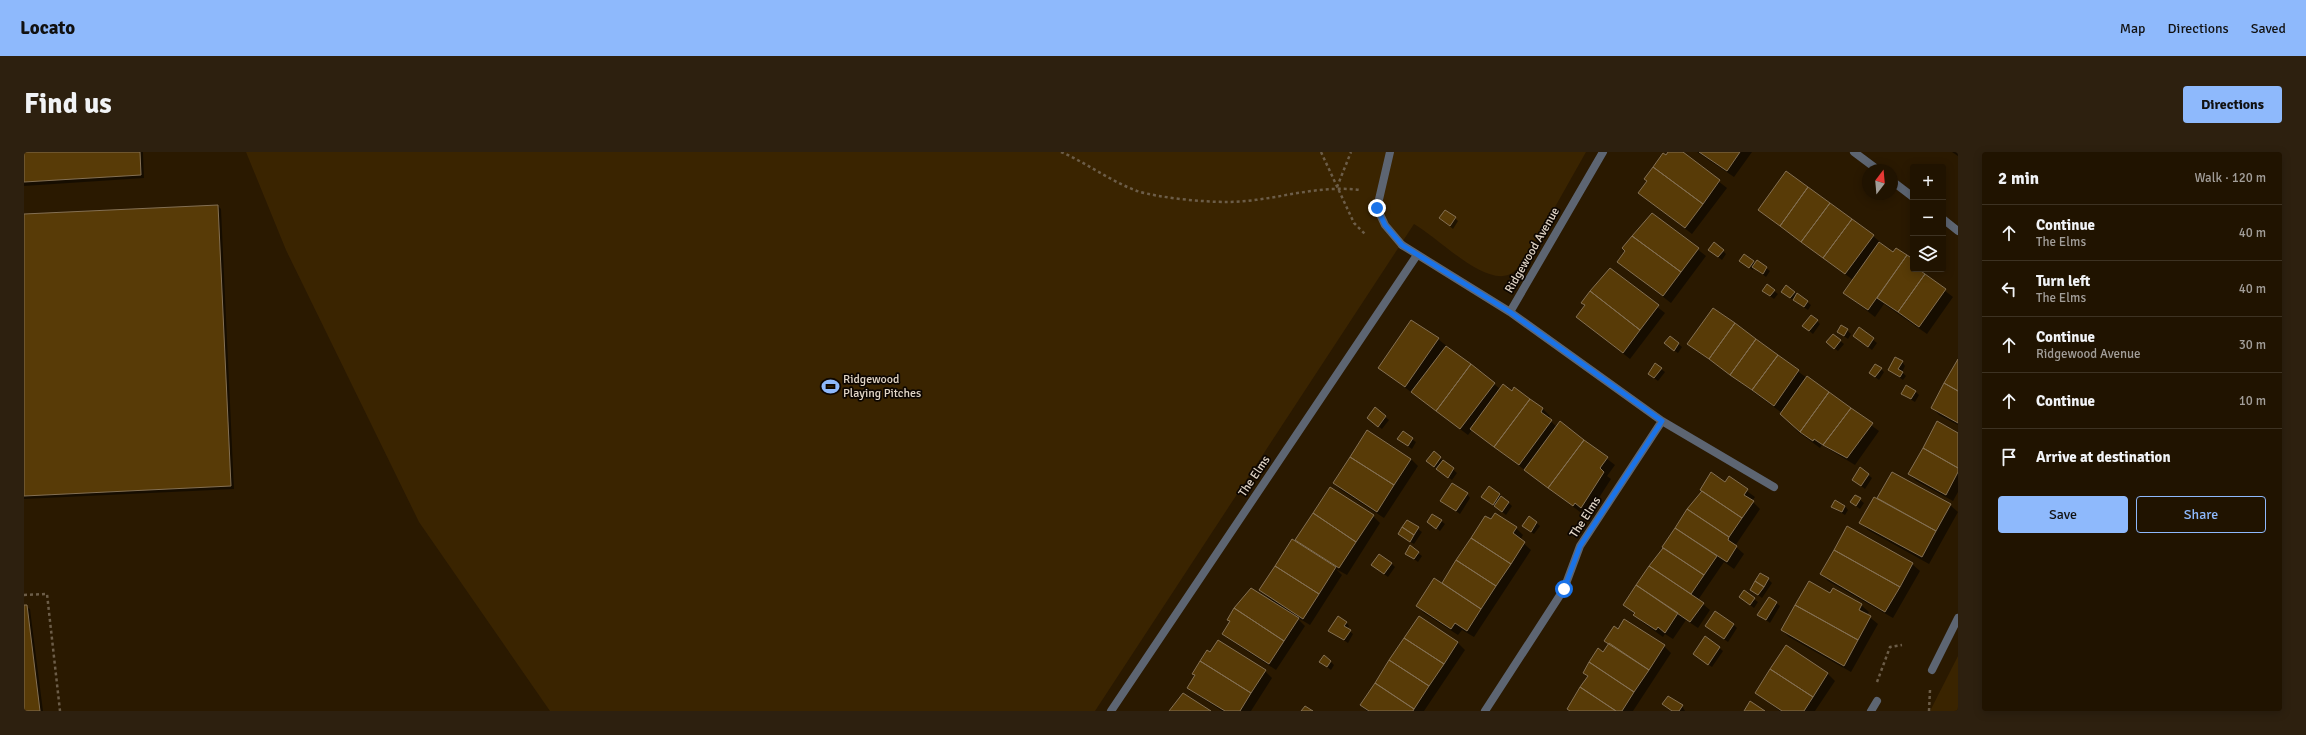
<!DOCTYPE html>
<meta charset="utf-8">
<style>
:root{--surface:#201300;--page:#2d200f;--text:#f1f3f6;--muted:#a29e99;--line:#3d3222;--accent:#8eb9fc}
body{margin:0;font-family:Signika,sans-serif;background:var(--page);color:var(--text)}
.controls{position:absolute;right:12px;top:12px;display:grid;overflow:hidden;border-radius:4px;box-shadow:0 2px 10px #0003}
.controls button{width:36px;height:36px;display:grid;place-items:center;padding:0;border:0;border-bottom:1px solid var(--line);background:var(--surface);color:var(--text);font:20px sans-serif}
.compass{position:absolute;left:1838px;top:12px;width:36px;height:36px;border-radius:50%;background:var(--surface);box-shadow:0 2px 10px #0003;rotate:16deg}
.stop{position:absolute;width:12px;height:12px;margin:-9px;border:3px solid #1a73e8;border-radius:50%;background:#fff}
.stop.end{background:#1a73e8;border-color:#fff;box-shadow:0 1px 4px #0008}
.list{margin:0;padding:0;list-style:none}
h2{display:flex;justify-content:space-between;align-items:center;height:52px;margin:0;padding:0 16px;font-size:17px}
h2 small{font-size:13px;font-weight:400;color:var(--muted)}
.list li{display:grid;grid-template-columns:26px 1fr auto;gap:12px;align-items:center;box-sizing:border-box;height:56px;padding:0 16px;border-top:1px solid var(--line)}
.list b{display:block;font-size:15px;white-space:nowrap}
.list p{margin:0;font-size:13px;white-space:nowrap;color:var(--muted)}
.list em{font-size:13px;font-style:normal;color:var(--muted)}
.actions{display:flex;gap:8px;padding:12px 16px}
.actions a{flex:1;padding:9px 0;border:1px solid var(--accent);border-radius:4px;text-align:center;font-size:14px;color:var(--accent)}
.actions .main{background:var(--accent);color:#111}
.icon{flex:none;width:22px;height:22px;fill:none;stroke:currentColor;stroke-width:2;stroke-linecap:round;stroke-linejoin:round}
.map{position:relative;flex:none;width:1934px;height:559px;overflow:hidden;border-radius:4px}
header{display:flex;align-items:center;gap:24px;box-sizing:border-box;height:56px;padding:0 20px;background:var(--accent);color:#111}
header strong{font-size:19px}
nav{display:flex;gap:22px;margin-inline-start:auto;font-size:14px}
.intro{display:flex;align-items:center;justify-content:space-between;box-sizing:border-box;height:96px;padding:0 24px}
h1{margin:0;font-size:28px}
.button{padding:10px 18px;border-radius:4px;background:var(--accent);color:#111;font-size:14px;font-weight:700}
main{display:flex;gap:24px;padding:0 24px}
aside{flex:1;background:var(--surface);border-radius:4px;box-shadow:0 2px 10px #0003}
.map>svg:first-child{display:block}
.green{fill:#3a2400}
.shadow{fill:#0007}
.building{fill:#583b07;stroke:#847053}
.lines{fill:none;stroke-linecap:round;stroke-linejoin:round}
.path{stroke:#6c5d48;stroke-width:2.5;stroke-dasharray:3 3;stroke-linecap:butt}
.service{stroke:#5d6572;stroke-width:8}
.minor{stroke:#5d6572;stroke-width:8}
.route{stroke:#1a73e8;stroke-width:5}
.labels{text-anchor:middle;stroke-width:3.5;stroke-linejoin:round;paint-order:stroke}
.street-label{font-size:12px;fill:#e1d5c6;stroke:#0d0600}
.poi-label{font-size:12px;fill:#e1d5c6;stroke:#0d0600;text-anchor:start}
</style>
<header>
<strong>Locato</strong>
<nav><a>Map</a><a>Directions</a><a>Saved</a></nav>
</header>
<div class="intro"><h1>Find us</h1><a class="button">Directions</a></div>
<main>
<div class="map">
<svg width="1934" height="559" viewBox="0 0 1934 559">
<rect width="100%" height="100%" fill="#2a1900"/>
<path class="green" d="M222,0H1562L1505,101C1500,108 1493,120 1484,123C1458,132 1413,85 1390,72L1071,559H526L395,370L262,98Z
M1934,504V559H1906Z"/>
<path class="shadow" d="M0,0H119L120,26L0,34Z
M1645,0H1657L1703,36L1668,82L1615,41Z
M1673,0H1728L1710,25Z
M1928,0H1934V4Z
M194,54L197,57L210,337L0,347V63Z
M1735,58L1849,84L1869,101L1872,97L1889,109V117H1899L1901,119L1899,122L1929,145L1903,182L1860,152L1851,165L1820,141L1829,128Z
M1629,62L1682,104L1647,151L1594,110L1602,99L1600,96L1617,73L1620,74Z
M1416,66H1431L1434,69L1429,77Z
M1699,99L1702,102L1698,108L1689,101Z
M1729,109L1731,112L1733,109L1746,119L1742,125L1730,116L1729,118L1720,112Z
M1586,118L1641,161L1606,207L1553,165L1562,154L1559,151L1576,127L1579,128Z
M1739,139H1750L1754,142L1750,147Z
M1770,140L1787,153L1784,158L1762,143Z
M1689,157L1855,279L1831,313L1798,293L1796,296L1773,279L1758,261L1664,192Z
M1793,169L1796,172L1789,182L1783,177Z
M1818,174L1827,182L1824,187L1814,180Z
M1835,176L1853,191L1848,198L1834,187Z
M1809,183L1820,192L1814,199L1807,193Z
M1646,185L1658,195L1654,201L1645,195Z
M1414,187L1476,237L1488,240L1491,237L1519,257L1526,264L1524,267L1533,275L1536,271L1591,313L1583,324L1587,327L1564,363L1558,358L1556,360L1448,278L1444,283L1355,216Z
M1934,209V273L1915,263L1908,255Z
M1878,210L1881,214L1878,220L1882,224L1879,228L1865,218Z
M1637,217L1641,220L1634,229L1625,222Z
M1857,217L1860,220L1855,228L1846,221Z
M1891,239L1895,243L1891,250L1878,242Z
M1351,257L1365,268L1358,277L1344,266Z
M1379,281L1392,290L1388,297L1378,290Z
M1934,282V340L1929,349L1892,329L1885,322Z
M1410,301L1433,321L1428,328L1403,309Z
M1387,307L1394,314L1360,366L1317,338L1310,331Z
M1837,317L1848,326L1841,337L1829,328Z
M1868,321L1926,353L1934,360L1905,412L1844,378L1837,371Z
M1705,326L1731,345L1728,349L1736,357L1711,394L1720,402L1710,417L1700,410L1674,448L1686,458L1674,476L1662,468L1649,487L1641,482L1639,485L1618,470L1601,452L1634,402L1636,403L1640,396L1639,395L1668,352L1702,331Z
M1443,342L1446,346L1436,362L1418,349Z
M1475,342L1488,354L1482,363L1459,345Z
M1831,344L1840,351L1836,357L1827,350Z
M1821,354L1824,358L1821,363L1808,355Z
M1349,364L1356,371L1323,423L1312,417L1318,423L1286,473L1271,464L1281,474L1252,518L1206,488L1199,481L1206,470L1204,468L1247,448L1236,438L1281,396L1273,388Z
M1462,365L1467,369L1492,376L1499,383L1496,388L1507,398L1450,485L1438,478L1434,483L1400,461L1393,454L1418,432Z
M1505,365L1516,374L1510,382L1503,377Z
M1383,369L1398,380L1390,392L1378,385Z
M1417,369L1421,372L1416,379L1404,370Z
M1382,401H1394L1398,404L1394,410Z
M1367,411L1371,415L1364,425L1348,413Z
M1888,412L1896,419L1869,466L1804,429L1797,422Z
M1744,427L1748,431L1738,446L1727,438Z
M1809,437L1837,453L1845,460L1843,463L1854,472L1827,520L1765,485L1758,478L1806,442Z
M1720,440L1734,450L1730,456L1716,445Z
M1745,446L1756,454L1746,471L1735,463Z
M0,454L6,457L19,559H0Z
M1395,465L1434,491L1441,498L1400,559H1343L1337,553Z
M1322,470L1325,474L1323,477L1329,482L1324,491L1305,478Z
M1709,472L1713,476L1704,490L1682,474Z
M1595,478L1640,494L1647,501L1609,559H1546L1564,525L1560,521L1580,501L1585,493L1582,489Z
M1681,485L1699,499L1688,515L1673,505Z
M1762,495L1804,522L1811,529L1791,559H1756L1732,541Z
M1297,510H1307L1310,513L1307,518Z
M1241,519L1248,526L1227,559H1198L1172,542L1165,535Z
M1644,545L1658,554L1661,559H1647L1643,556L1639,552Z"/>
<path class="building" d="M0,0H116L117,23L0,30Z
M1644,0H1659L1696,28L1679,52L1629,15L1639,1L1642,3Z
M1675,0H1716L1703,19Z
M1629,15L1679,52L1661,76L1614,41L1623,29L1620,27Z
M1762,19L1784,35L1756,74L1734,58Z
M1784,35L1806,51L1777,90L1756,74Z
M1806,51L1828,67L1799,106L1777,90Z
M194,53L207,334L0,344V62Z
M1421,58L1432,65L1426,74L1415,66Z
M1628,61L1675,96L1657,120L1608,84Z
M1828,67L1850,83L1821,122L1799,106Z
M1608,84L1657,120L1639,144L1593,110L1601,99L1598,96Z
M1690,90L1700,98L1694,105L1684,98Z
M1855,90L1869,100L1872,96L1883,103L1844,158L1819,141Z
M1720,102L1730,109L1725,116L1715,109Z
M1883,103L1889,107V117H1894L1901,122L1874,160L1853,146Z
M1733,108L1743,115L1739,122L1728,115Z
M1586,116L1635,153L1616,178L1566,139Z
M1901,122L1922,137L1895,175L1874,160Z
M1743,132L1751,138L1746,144L1738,139Z
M1762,133L1771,140L1766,146L1757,140Z
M1566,139L1616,178L1599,201L1552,165L1561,153L1557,151Z
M1773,141L1784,149L1780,155L1769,148Z
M1689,156L1711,171L1685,207L1663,192Z
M1787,163L1794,168L1785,179L1778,174Z
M1387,168L1415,186L1381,235L1354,216Z
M1711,171L1732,187L1706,223L1685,207Z
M1817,173L1824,177L1820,184L1813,180Z
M1835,175L1850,186L1844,195L1829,184Z
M1809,182L1817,188L1810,197L1802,190Z
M1646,184L1655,191L1650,199L1640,191Z
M1732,187L1754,203L1728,238L1706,223Z
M1422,194L1447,212L1412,259L1387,240Z
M1754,203L1775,218L1750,254L1728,238Z
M1871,205L1879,209L1874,217L1879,220L1876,225L1864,218Z
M1934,207V239L1920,231Z
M1631,211L1638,216L1630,226L1624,222Z
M1447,212L1471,231L1436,277L1412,259Z
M1851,212L1858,216L1851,225L1845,221Z
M1783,224L1805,240L1776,280L1756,262Z
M1920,231L1934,239V271L1907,256Z
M1479,232L1488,239L1490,235L1506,247L1470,295L1446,277Z
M1882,233L1892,239L1887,247L1877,242Z
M1805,240L1827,256L1799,293L1790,287L1789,289L1776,280Z
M1506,247L1519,256L1517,260L1528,268L1495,313L1470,295Z
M1351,255L1362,264L1354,275L1343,266Z
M1827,256L1849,271L1823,306L1799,293Z
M1536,269L1560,288L1524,336L1500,318Z
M1913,269L1934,281V316L1899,296Z
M1343,278L1387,307L1370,333L1326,305Z
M1379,279L1389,286L1384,294L1373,287Z
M1560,288L1584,305L1576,316L1580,320L1557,356L1551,351L1549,354L1524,336Z
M1899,296L1934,316V320L1922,343L1884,322Z
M1410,299L1417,305L1410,315L1402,309Z
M1326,305L1370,333L1353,360L1309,331Z
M1419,308L1430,316L1424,326L1412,317Z
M1836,315L1845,322L1837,334L1828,328Z
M1687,320L1701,330L1705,324L1724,337L1720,343L1730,349L1718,366L1676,338Z
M1868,320L1927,352L1912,379L1853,346Z
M1428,331L1444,341L1432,359L1416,349Z
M1465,334L1476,342L1469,353L1457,345Z
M1306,335L1350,363L1332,390L1289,361Z
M1678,339L1718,366L1705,385L1663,357Z
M1831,343L1837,346L1832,354L1826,350Z
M1477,344L1485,350L1478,360L1470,354Z
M1850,345L1912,379L1898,405L1835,371Z
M1811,348L1821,354L1818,360L1807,355Z
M1663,357L1705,385L1704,388L1713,394L1703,410L1651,376Z
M1289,361L1332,390L1315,416L1271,388Z
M1471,361L1493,375L1489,381L1501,390L1487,412L1447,386L1461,364L1467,367Z
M1408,362L1418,368L1412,377L1403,370Z
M1505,364L1513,370L1507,380L1498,374Z
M1383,368L1395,375L1390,383L1378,375Z
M1823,374L1889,411L1876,435L1810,398Z
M1378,375L1390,383L1386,390L1374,382Z
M1651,376L1693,404L1680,423L1638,395Z
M1447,386L1487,412L1472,434L1432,408Z
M1268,387L1312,415L1295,442L1251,414Z
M1386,393L1395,400L1390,407L1381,402Z
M1639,396L1680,423L1667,442L1625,414Z
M1810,398L1876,435L1861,460L1796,422Z
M1355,402L1368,411L1360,422L1347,413Z
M1432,408L1472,434L1457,457L1418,431Z
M1251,414L1295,442L1279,467L1235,438Z
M1625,414L1680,451L1666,470L1612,433Z
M1736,421L1745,426L1740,435L1731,429Z
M1410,426L1457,457L1443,479L1431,471L1427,477L1392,454Z
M1731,429L1740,435L1734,443L1726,438Z
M1785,429L1806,441L1809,436L1838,452L1835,458L1847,464L1834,488L1771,453Z
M1612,433L1654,461L1641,481L1634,475L1632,478L1609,463L1611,461L1599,453Z
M1227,436L1275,466L1260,489L1210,456Z
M1720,438L1731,446L1726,453L1715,445Z
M1745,445L1753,450L1742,468L1733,463Z
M0,453H3L16,559H0Z
M1771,453L1834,488L1820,514L1757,478Z
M1210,456L1260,489L1245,512L1198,482L1206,469L1203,468Z
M1691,459L1710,472L1700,487L1681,474Z
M1314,464L1323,470L1320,474L1327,478L1320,488L1304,479Z
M1395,464L1434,490L1420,512L1380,486Z
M1600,467L1641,493L1625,518L1580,489L1590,474L1594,477Z
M1681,484L1696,495L1684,513L1669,502Z
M1380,486L1420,512L1405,534L1365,508Z
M1194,488L1242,518L1227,541L1176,509L1183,498L1186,500Z
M1585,491L1625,518L1610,540L1565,510L1574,496L1579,500Z
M1762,493L1804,521L1789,545L1746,517Z
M1300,503L1307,509L1303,515L1295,510Z
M1365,508L1405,534L1390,557L1351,531Z
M1176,509L1227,541L1216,559H1201L1163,536L1171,523L1168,522Z
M1565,510L1610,540L1598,559H1592L1556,535L1564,524L1559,521Z
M1746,517L1789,545L1780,559H1758L1731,541Z
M1351,531L1390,557L1389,559H1345L1336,553Z
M1556,535L1592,559H1546L1543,557Z
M1159,541L1187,559H1145Z
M1644,544L1659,553L1655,559H1648L1638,552Z
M1726,549L1741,559H1720Z
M1281,554L1289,559H1277Z"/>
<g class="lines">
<path class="path" d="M1037,0C1063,11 1086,29 1113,39C1136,46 1179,50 1203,50C1248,50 1291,32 1336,38
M1297,0L1330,71L1342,83
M1313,35L1327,0
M0,443L23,442L36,559
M1853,530L1866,495L1878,493
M1905,559L1906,538"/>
<path class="service" d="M1366,0L1353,56L1361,73L1378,93"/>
<path class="minor" d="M1830,0L1854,18
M1868,29L1889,45
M1919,67L1934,79
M1378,93L1486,160L1579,0
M1486,160L1638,269L1750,335
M1908,518L1934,466
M1087,559L1393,103
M1461,559L1540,437L1556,394L1638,269
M1847,559L1853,549"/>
</g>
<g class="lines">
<path class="route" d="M1353,56L1361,73L1378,93L1486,160L1638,269L1556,394L1540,437"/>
</g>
<defs>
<symbol id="stadium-bare" viewBox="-9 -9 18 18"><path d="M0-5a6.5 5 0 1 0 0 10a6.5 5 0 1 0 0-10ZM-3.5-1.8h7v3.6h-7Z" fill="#8eb9fc" stroke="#0d0600" stroke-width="2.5" paint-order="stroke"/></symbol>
</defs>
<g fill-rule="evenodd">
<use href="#stadium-bare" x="794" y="222" width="25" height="25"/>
</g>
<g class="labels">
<g class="street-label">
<text transform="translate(1508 98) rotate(-60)" y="4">Ridgewood Avenue</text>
<text transform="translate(1230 324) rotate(-56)" y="4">The Elms</text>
<text transform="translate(1561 365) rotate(-57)" y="4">The Elms</text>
</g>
<g class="poi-label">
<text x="819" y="231">Ridgewood<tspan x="819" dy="14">Playing Pitches</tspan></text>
</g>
</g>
</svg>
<div class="controls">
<button>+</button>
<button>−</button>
<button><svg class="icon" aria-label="layers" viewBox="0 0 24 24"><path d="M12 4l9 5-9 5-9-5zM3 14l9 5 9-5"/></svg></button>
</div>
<svg class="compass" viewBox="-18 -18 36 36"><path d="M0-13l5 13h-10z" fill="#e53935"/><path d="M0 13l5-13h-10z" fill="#a29e99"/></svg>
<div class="stop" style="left:1540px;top:437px"></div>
<div class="stop end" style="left:1353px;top:56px"></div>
</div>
<aside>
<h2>2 min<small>Walk · 120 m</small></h2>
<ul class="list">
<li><svg class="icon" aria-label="ahead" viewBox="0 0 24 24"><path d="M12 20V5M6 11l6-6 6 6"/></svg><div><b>Continue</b><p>The Elms</p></div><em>40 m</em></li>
<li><svg class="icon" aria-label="left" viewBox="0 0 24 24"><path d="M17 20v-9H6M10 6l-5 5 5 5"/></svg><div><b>Turn left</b><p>The Elms</p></div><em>40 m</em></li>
<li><svg class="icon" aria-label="ahead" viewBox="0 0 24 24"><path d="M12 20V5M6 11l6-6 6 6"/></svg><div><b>Continue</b><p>Ridgewood Avenue</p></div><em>30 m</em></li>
<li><svg class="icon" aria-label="ahead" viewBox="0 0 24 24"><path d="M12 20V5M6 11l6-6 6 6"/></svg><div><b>Continue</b></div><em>10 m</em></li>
<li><svg class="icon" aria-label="arrive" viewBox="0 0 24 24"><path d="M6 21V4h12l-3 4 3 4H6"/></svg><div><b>Arrive at destination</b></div></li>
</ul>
<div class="actions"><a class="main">Save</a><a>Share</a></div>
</aside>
</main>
